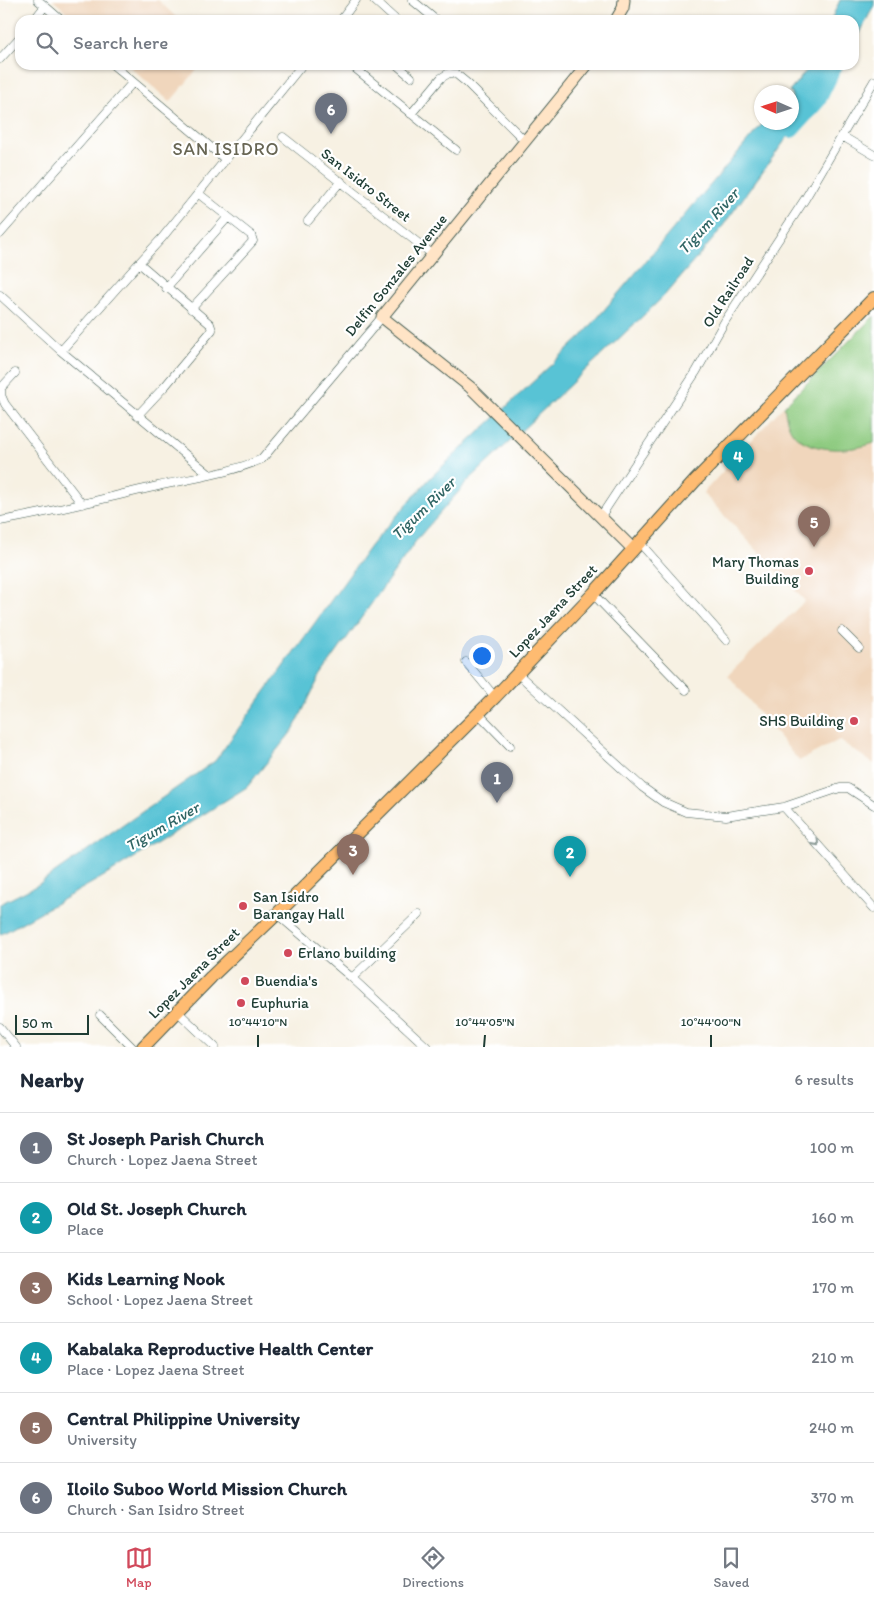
<!DOCTYPE html>
<meta charset="utf-8">
<style>
:root{--surface:#fff;--page:#f2f2f3;--text:#1f2937;--muted:#747a83;--line:#e0e1e3;--accent:#d1495b}
body{margin:0;font-family:Itim,sans-serif;background:var(--page);color:var(--text)}
.compass{position:absolute;left:754px;top:85px;width:45px;height:45px;border-radius:50%;background:var(--surface);box-shadow:0 1px 4px #0004;rotate:273deg}
.scale{position:absolute;left:15px;bottom:12px;width:74px;box-sizing:border-box;padding-left:5px;border:2px solid #1f3d34;border-top:0;font-size:14px;line-height:18px;white-space:nowrap;color:#1f3d34;-webkit-text-stroke:4px #fff;paint-order:stroke}
.you{position:absolute;left:481px;top:655px;width:18px;height:18px;margin:-12px;border:4px solid #fff;border-radius:50%;background:#1a73e8;box-shadow:0 0 0 8px #1a73e833}
.badge{display:grid;place-items:center;width:32px;height:32px;border-radius:50%;background:var(--accent);color:#fff;font-size:16px;font-weight:700}
.pin{position:absolute;translate:-50% -41px;filter:drop-shadow(0 1px 2px #0008)}
.pin::after{content:'';position:absolute;top:26px;width:18px;height:15px;background:inherit;clip-path:polygon(0 0,100% 0,50% 100%)}
.list{margin:0;padding:0;list-style:none}
h2{display:flex;justify-content:space-between;align-items:center;height:65px;margin:0;padding:0 20px;font-size:21px}
h2 small{font-size:16px;font-weight:400;color:var(--muted)}
.list li{display:grid;grid-template-columns:32px 1fr auto;gap:15px;align-items:center;box-sizing:border-box;height:70px;padding:0 20px;border-top:1px solid var(--line)}
.list b{display:block;font-size:19px;white-space:nowrap}
.list p{margin:0;font-size:16px;white-space:nowrap;color:var(--muted)}
.list em{font-size:16px;font-style:normal;color:var(--muted)}
.icon{flex:none;width:28px;height:28px;fill:none;stroke:currentColor;stroke-width:2;stroke-linecap:round;stroke-linejoin:round}
.map{position:relative;flex:none;width:874px;height:1047px;overflow:hidden}
.search{position:absolute;background:var(--surface);box-shadow:0 1px 4px #0004;left:15px;right:15px;top:15px;height:55px;display:flex;align-items:center;gap:12px;box-sizing:border-box;padding:0 18px;border-radius:15px;color:var(--muted);font-size:19px}
.sheet{height:485px;background:var(--surface)}
nav{display:flex;justify-content:space-around;align-items:center;box-sizing:border-box;height:70px;border-top:1px solid var(--line);background:var(--surface);font-size:14px;color:var(--muted)}
nav a{display:grid;justify-items:center;gap:2px}
nav .on{color:var(--accent)}
.map>svg:first-child{display:block}
.built{fill:#f0d6bc}
.green{fill:#8ecb80;stroke:#56845a}
.water{fill:#59c3d5;stroke:#3c8084}
.lines{fill:none;stroke-linecap:round;stroke-linejoin:round}
.river{stroke:#59c3d5;stroke-width:18}
.street-casing{stroke:#3f584e;stroke-width:9}
.secondary-casing{stroke:#3f584e;stroke-width:13}
.primary-casing{stroke:#3f584e;stroke-width:14}
.street{stroke:#fff;stroke-width:8}
.secondary{stroke:#ffe4c6;stroke-width:11}
.primary{stroke:#febb71;stroke-width:12}
.oneway{stroke:#8f9e9a}
.ticks{fill:none;stroke:#1f3d34;stroke-width:2}
.poi-dot{fill:#d1495b;stroke:#fff;stroke-width:2}
.labels{text-anchor:middle;stroke-width:4.5;stroke-linejoin:round;paint-order:stroke}
.street-label{font-size:15px;fill:#1f3d34;stroke:#fff}
.poi-label{font-size:15px;fill:#1f3d34;stroke:#fff;text-anchor:start}
.water-label{font-size:16px;font-style:italic;fill:#306564;stroke:#fff}
.quarter-label{font-size:18px;letter-spacing:1px;fill:#686654;stroke:#fff}
.ticks-label{font-size:12px;text-anchor:middle;fill:#1f3d34;stroke:#fff;stroke-width:4.5;stroke-linejoin:round;paint-order:stroke}
</style>
<div class="map">
<svg width="874" height="1047" viewBox="0 0 874 1047">
<rect width="100%" height="100%" fill="#fff"/>
<filter id="ink" filterUnits="userSpaceOnUse"><feTurbulence type="fractalNoise" baseFrequency=".02" numOctaves="2"/><feDisplacementMap in="SourceGraphic" scale="10" xChannelSelector="R" yChannelSelector="G"/><feConvolveMatrix kernelMatrix="1 2 1 2 8 2 1 2 1" color-interpolation-filters="sRGB"/></filter>
<filter id="wash" filterUnits="userSpaceOnUse"><feTurbulence type="fractalNoise" baseFrequency=".0096" numOctaves="4" result="noise"/><feDisplacementMap in="SourceGraphic" scale="20" xChannelSelector="R" yChannelSelector="G"/><feGaussianBlur stdDeviation="1.12" result="paint"/><feColorMatrix in="noise" values="0 0 0 0 0 0 0 0 0 0 0 0 0 0 0 0 0 1.4 0 .05"/><feComposite in="paint" operator="in"/></filter>
<g filter="url(#wash)">
<rect width="100%" height="100%" fill="#f7f1e3"/>
<path class="built" d="M53,0H158L179,20H76Z
M128,65H201L170,102Z
M874,316V764L839,740L799,761L728,675L805,601L703,493L775,415Z"/>
<path class="green" d="M874,316V443C852,451 818,453 798,438C788,431 786,417 784,406Z"/>
<path class="water" d="M840,0H874V5L854,45V20H831Z
M811,65H840L714,238L663,297L468,481L418,538L320,676L293,730L247,787L113,871L0,935V904L36,886L215,761L371,545L431,477L582,336L763,123L792,122V92H789Z"/>
<g class="lines">
<path class="river" d="M791,129L817,100L834,65"/>
</g>
</g>
<g filter="url(#ink)">
<g class="lines">
<defs>
<path id="street" d="M38,0L61,20
M374,0L396,20
M412,0L436,20
M34,20L45,6
M341,20L356,0
M0,59L20,37
M113,65L226,160
M351,65L456,150
M397,65L411,77
M411,114L441,78L449,73L456,74L467,83L525,141
M842,136L874,155
M283,137L432,254
M308,221L341,181
M0,234L133,82
M166,288L228,217
M0,295L61,351L209,474
M191,309L253,241L251,235L199,194
M61,351L139,263L162,238L302,65
M15,373L1,388V395L5,404L82,504
M137,416L166,385L212,330L210,324L139,263
M601,516L696,372L725,321L805,199L874,81
M0,521C53,512 105,498 158,486C193,478 230,473 262,459L382,317
M639,542L726,640
M593,594L686,690
M842,631L859,648
M466,662L495,697
M517,673L642,787L663,802L686,812L726,816L784,807L840,788H848L874,805
M478,713L510,746
M784,807L874,908
M277,914L352,978L427,1047
M352,978L419,914
M178,1012L215,1047
M100,1015L132,1047
M0,1027L16,1047"/>
<path id="secondary" d="M616,20L623,8L624,0
M587,65L382,317L470,387L633,549"/>
<path id="primary" d="M143,1047L211,977L277,914L495,697L593,594L695,481L874,298"/>
</defs>
<use href="#street" class="street-casing"/>
<use href="#secondary" class="secondary-casing"/>
<use href="#primary" class="primary-casing"/>
<use href="#street" class="street"/>
<use href="#secondary" class="secondary"/>
<use href="#primary" class="primary"/>
</g>
<defs><path id="oneway-chevron" d="M-2-3.5L2.5 0L-2 3.5" fill="none" stroke-width="1.6" stroke-linecap="round" stroke-linejoin="round" transform="scale(1.25)"/></defs>
<use class="oneway" href="#oneway-chevron" transform="translate(816 843) rotate(48)"/>
</g>
<path class="ticks" d="M258,1047V1035M484,1047L485,1035M711,1047V1035"/>
<g class="poi-dot">
<circle cx="809" cy="571" r="5"/>
<circle cx="854" cy="721" r="5"/>
<circle cx="243" cy="906" r="5"/>
<circle cx="288" cy="953" r="5"/>
<circle cx="245" cy="981" r="5"/>
<circle cx="241" cy="1003" r="5"/>
</g>
<g class="labels">
<g class="street-label">
<text transform="translate(366 185) rotate(38)" y="5">San Isidro Street</text>
<text transform="translate(396 275) rotate(-51)" y="5">Delfin Gonzales Avenue</text>
<text transform="translate(728 292) rotate(-57)" y="5">Old Railroad</text>
<text transform="translate(553 611) rotate(-47)" y="5">Lopez Jaena Street</text>
<text transform="translate(194 973) rotate(-45)" y="5">Lopez Jaena Street</text>
</g>
<g class="poi-label">
<text x="799" y="567" text-anchor="end">Mary Thomas<tspan x="799" dy="17">Building</tspan></text>
<text x="844" y="726" text-anchor="end">SHS Building</text>
<text x="253" y="902">San Isidro<tspan x="253" dy="17">Barangay Hall</tspan></text>
<text x="298" y="958">Erlano building</text>
<text x="255" y="986">Buendia's</text>
<text x="251" y="1008">Euphuria</text>
</g>
<g class="water-label">
<text transform="translate(708 221) rotate(-48)" y="6">Tigum River</text>
<text transform="translate(423 508) rotate(-44)" y="6">Tigum River</text>
<text transform="translate(162 826) rotate(-30)" y="6">Tigum River</text>
</g>
<g class="quarter-label">
<text x="226" y="155">SAN ISIDRO</text>
</g>
</g>
<g class="ticks-label">
<text x="258" y="1026">10°44'10"N</text>
<text x="485" y="1026">10°44'05"N</text>
<text x="711" y="1026">10°44'00"N</text>
</g>
</svg>
<svg class="compass" viewBox="-18 -18 36 36"><path d="M0-13l5 13h-10z" fill="#e53935"/><path d="M0 13l5-13h-10z" fill="#747a83"/></svg>
<div class="scale">50 m</div>
<div class="you"></div>
<div class="pin badge" style="left:497px;top:803px;background:#6b7280">1</div>
<div class="pin badge" style="left:570px;top:877px;background:#0f9aa8">2</div>
<div class="pin badge" style="left:353px;top:875px;background:#8d6e63">3</div>
<div class="pin badge" style="left:738px;top:481px;background:#0f9aa8">4</div>
<div class="pin badge" style="left:814px;top:547px;background:#8d6e63">5</div>
<div class="pin badge" style="left:331px;top:134px;background:#6b7280">6</div>
<div class="search"><svg class="icon" aria-label="search" viewBox="0 0 24 24"><circle cx="10" cy="10" r="6"/><path d="M15 15l6 6"/></svg>Search here</div>
</div>
<section class="sheet">
<h2>Nearby<small>6 results</small></h2>
<ul class="list">
<li><span class="badge" style="background:#6b7280">1</span><div><b>St Joseph Parish Church</b><p>Church · Lopez Jaena Street</p></div><em>100 m</em></li>
<li><span class="badge" style="background:#0f9aa8">2</span><div><b>Old St. Joseph Church</b><p>Place</p></div><em>160 m</em></li>
<li><span class="badge" style="background:#8d6e63">3</span><div><b>Kids Learning Nook</b><p>School · Lopez Jaena Street</p></div><em>170 m</em></li>
<li><span class="badge" style="background:#0f9aa8">4</span><div><b>Kabalaka Reproductive Health Center</b><p>Place · Lopez Jaena Street</p></div><em>210 m</em></li>
<li><span class="badge" style="background:#8d6e63">5</span><div><b>Central Philippine University</b><p>University</p></div><em>240 m</em></li>
<li><span class="badge" style="background:#6b7280">6</span><div><b>Iloilo Suboo World Mission Church</b><p>Church · San Isidro Street</p></div><em>370 m</em></li>
</ul>
</section>
<nav>
<a class="on"><svg class="icon" aria-label="map" viewBox="0 0 24 24"><path d="M3 6l6-2 6 2 6-2v14l-6 2-6-2-6 2zM9 4v14M15 6v14"/></svg>Map</a>
<a><svg class="icon" aria-label="directions" viewBox="0 0 24 24"><path d="M12 3l9 9-9 9-9-9zM9 14v-3h6M13 9l2 2-2 2"/></svg>Directions</a>
<a><svg class="icon" aria-label="saved" viewBox="0 0 24 24"><path d="M7 4h10v16l-5-4-5 4z"/></svg>Saved</a>
</nav>
